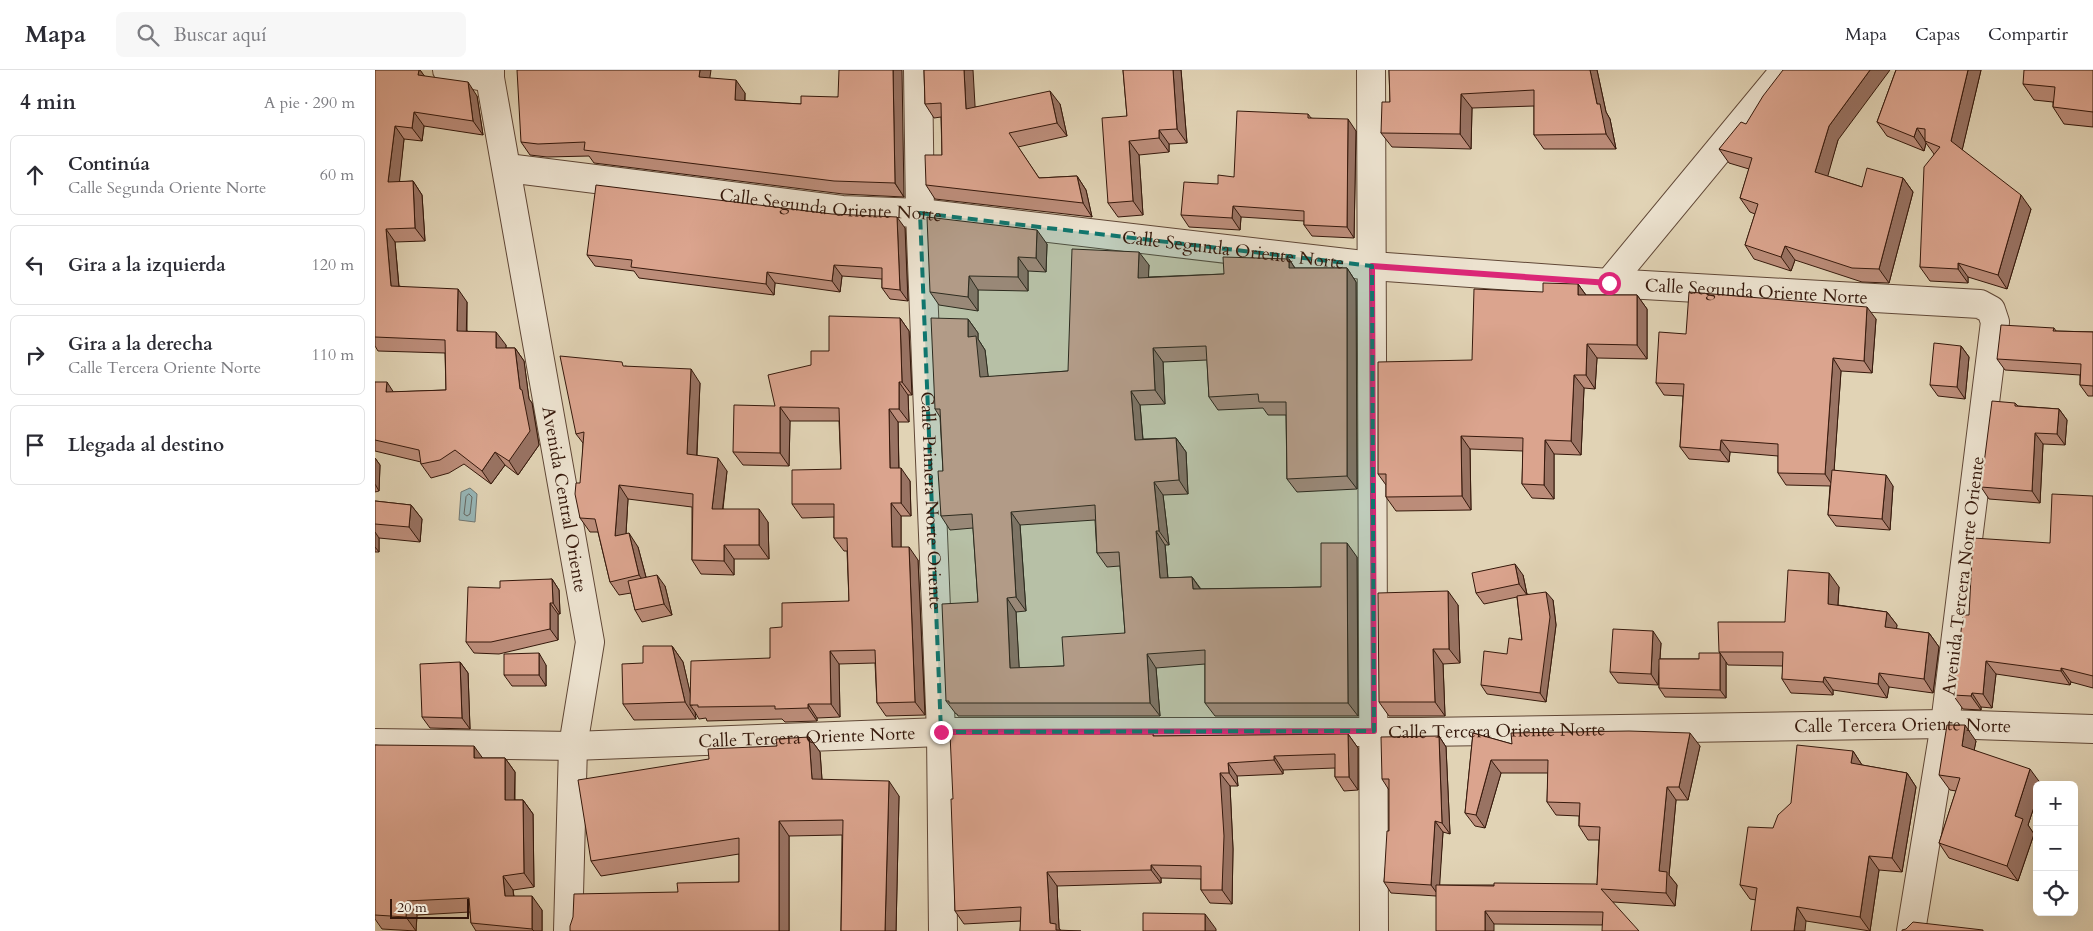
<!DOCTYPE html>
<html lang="es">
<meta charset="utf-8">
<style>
:root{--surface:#fff;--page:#f7f7f7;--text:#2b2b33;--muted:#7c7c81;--line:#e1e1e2}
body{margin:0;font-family:Cardo,serif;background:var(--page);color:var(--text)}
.controls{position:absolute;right:15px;bottom:15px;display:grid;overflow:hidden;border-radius:8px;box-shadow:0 5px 20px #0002}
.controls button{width:45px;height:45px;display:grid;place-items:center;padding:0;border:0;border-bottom:1px solid var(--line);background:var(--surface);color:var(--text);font:25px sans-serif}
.scale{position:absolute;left:15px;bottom:12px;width:79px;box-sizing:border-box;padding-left:5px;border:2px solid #35180b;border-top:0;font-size:14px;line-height:18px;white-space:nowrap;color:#35180b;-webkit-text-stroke:4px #ece2cf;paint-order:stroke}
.stop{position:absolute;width:15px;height:15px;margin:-11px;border:4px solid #db2777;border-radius:50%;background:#fff}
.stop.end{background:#db2777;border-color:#fff;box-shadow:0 1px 5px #0008}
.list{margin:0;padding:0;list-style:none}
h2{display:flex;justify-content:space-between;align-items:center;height:65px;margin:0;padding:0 20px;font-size:21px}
h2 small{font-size:16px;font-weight:400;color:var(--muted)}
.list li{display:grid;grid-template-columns:32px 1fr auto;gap:15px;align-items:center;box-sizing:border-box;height:80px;margin:0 10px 10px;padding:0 10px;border:1px solid var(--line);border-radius:8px}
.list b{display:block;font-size:19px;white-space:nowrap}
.list p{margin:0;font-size:16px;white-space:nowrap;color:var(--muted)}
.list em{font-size:16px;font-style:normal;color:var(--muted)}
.icon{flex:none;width:28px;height:28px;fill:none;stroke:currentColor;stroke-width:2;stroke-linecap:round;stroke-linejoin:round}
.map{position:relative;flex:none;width:1718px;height:861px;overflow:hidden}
header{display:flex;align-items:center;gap:30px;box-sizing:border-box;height:70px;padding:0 25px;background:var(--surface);border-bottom:1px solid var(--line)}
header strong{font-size:24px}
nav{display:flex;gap:28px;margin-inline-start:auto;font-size:18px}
.search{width:350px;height:45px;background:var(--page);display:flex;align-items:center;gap:12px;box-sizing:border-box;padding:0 18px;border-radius:8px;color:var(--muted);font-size:19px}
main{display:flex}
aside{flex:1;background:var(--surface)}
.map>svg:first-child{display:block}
.water{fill:#97b6b7;stroke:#707772}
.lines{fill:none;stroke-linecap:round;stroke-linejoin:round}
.shore{stroke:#666761;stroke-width:1}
.minor-casing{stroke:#604736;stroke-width:30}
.minor{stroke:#ece2cf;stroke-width:28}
.wall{fill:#bc8d7a;stroke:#35180b;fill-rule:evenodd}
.shaded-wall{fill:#997363;stroke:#35180b}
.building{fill:#dba48e;stroke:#35180b;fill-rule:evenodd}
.route{stroke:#db2777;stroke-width:6}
.marked{fill:#0f766e;fill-opacity:0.2;stroke:#0f766e;stroke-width:4;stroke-dasharray:10 6;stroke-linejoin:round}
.labels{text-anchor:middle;stroke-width:4.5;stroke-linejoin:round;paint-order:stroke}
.street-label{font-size:18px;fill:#35180b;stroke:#ece2cf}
</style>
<header>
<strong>Mapa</strong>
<div class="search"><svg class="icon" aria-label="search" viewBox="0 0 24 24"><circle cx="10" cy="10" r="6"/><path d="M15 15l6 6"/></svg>Buscar aquí</div>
<nav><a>Mapa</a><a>Capas</a><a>Compartir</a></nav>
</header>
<main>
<aside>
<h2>4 min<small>A pie · 290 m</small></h2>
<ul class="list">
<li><svg class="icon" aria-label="ahead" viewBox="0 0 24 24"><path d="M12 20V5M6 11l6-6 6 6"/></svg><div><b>Continúa</b><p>Calle Segunda Oriente Norte</p></div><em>60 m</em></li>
<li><svg class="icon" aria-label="left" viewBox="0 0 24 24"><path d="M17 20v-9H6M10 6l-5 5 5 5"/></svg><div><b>Gira a la izquierda</b></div><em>120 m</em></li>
<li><svg class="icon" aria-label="right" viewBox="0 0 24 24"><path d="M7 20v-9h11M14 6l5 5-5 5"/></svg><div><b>Gira a la derecha</b><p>Calle Tercera Oriente Norte</p></div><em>110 m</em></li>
<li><svg class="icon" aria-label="arrive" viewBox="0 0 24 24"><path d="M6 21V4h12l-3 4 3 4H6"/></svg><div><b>Llegada al destino</b></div></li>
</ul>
</aside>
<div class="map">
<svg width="1718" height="861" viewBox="0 0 1718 861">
<rect width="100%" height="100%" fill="#e1d3b5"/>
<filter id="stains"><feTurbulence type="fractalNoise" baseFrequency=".004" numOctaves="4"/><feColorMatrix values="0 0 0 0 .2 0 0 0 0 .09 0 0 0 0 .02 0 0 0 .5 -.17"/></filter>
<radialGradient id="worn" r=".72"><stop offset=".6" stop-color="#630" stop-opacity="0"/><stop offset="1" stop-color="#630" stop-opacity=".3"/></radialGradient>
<path class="water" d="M95,418L102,424L100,452L84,450L86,422Z"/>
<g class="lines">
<path class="shore" d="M94,424L97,427L95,444L92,446L89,444L91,427Z"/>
<defs>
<g id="minor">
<path d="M72,0L115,8"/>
<path id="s1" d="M115,0V8L215,572L198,676L193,861"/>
<path id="s2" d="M543,0L545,143L566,662L568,861"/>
<path d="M996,0L999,861"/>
<path id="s3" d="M132,98L467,140L545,143L997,196L1234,213L1605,234L1616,240L1620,252L1570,654L1536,861"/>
<path d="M1234,213L1410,0"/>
<path id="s4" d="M0,673L198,676L566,662H1046L1570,654L1718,659"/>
</g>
</defs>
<use href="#minor" class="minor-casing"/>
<use href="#minor" class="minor"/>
</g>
<path class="wall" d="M0,0H45L49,6L102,26L108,65L49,56L47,71L29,69L24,112L38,111L47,125L50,171L20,172L24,216L92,232V261L131,275V278H140L149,291L154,329L157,333L164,375L143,405L130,395L116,414L89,394L74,403L56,408L46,394V392L0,381V312L18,322L71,320L70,283L3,281L0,276Z
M549,0L600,37L685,34L692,66L643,77L664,108L702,106L711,120L717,147L560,129L551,115L567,85L566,47L559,48L550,34Z
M748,0H806L812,73L794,74V82L764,85L768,145L743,147L733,133L752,46Z
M1014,0H1222L1231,42L1235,49L1241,79H1169L1159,65V36L1097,38L1096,79L1017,77L1006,63L1015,32Z
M1521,0H1606L1587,80L1656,139L1632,219L1593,207V213L1555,211L1545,197L1559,84L1551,73L1549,81L1512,66L1502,52Z
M1718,0V57L1689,54L1678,37V32L1659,30L1648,14Z
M335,8L370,23V31L426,34L463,27L529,127L468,124L219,93L214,86L172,87L155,85L146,72Z
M933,44L936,48L981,61L979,168L937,166L929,155V151L866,147L865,160L814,157L806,145L843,114L859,107Z
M1371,54L1463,70L1452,106L1487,117L1528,108L1538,122L1514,213L1487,212L1420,190L1416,201L1379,189L1370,175L1380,144L1375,142L1365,128L1374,99L1354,93L1344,79Z
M530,158L533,231L515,229L507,218V209L467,206L465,222L400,213L399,225L264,208L259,201L220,196L212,185Z
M672,174L671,202L653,201V221L603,220V241L564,235L555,222Z
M914,189L920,198H972L981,212L982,419L922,422L912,409L911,345H893L888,338L843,340L834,327L832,290L788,292L790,334L765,335L768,369L801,368L811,382L813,424L788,425L794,475H790L793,508L817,507L826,519L946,517L982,487L983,646H840L830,633V594L781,598L785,646H583L582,644H581L571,631L603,532L598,458L575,460L566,446L568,401L565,347L560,339L593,249L603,263V269L610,280L613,307L693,301L774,195L773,207L849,204ZM720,450L722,483L732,497L745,496L750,563L689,596L644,598L641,542L651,541L645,455Z
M1203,214L1211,225H1262L1272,239V289L1222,288L1220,319L1209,318L1206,385L1179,384V429L1157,428L1147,414L1148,381L1095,379L1096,440L1021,441L1011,427V415L1003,404L1097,290L1168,222Z
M525,248L534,261L537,325H533L534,352H523L524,398L535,411L536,446H526V477L543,490L550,645L511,646L502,633L500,593L464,594L465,647L442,648V651L410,652L407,649L332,651L331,648L324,649L320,642L321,649L259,650L248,634L268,593L297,576L308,592L315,623L395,588L407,557L474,531L472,481H469L459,468V447L427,448L417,434L466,399L464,351H415L414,396L368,395L358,382L400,336L436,295L454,281Z
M1501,249L1497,303L1466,301L1459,400L1518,416L1515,460L1461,456L1453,445L1455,416L1411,415L1403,403V386L1355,382L1354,392L1314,389L1305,377L1308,326L1289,325L1281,313L1311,264Z
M1679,258L1681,261L1718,262V326H1713L1705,315V305L1630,300L1622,289Z
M1586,276L1594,287L1590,329L1563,326L1555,315Z
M250,296L325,313L322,385L352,401L348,439L393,452L394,489H359V505L326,504L317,490V437L253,429L251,464L263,477L271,507L290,516L297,545L267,552L260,540L256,523L244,525L235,512L223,462H215L205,448L208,373L201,364Z
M1640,333L1643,336L1684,339L1692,350L1690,375L1668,374L1665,433L1614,429L1606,417Z
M0,388L5,395L4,421L0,422Z
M1718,426V618L1696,612L1695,615L1621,604L1617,638L1606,637V640L1588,639L1578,625L1594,545L1675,473Z
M0,431L36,435L47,449L45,472L4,468V482H0Z
M1148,505L1152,524L1178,530L1181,555L1171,632L1112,624L1106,615L1132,584L1147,570L1142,527L1109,534L1101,523Z
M177,509L184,520L185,544H183V570L124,584L99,583L91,572L125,518Z
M1464,517L1463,535L1512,542L1522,555L1521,559L1554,563L1564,577L1558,623L1514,617L1512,628L1458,620V625L1416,623L1407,609L1408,596L1353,595L1351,592V628L1290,627L1284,618V599L1283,615L1243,613L1235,602L1286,573L1285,589H1324L1345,583L1344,582L1410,552Z
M1083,535L1085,593L1068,594L1070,646H1014L1004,632Z
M85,592L93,603L95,659L55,658L47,647Z
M171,595V616H137L129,605Z
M1098,663L1137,674L1325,676L1313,730H1301L1294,805L1302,815L1300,836L1238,832L1227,855L1119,854L1061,826L1016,823L1009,812L1014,761V720L1007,709L1064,666L1071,677L1075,764L1068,762L1064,815H1222L1224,770H1213L1204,756V746L1181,745L1172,732L1173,703H1126L1110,758L1100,756L1090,743Z
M778,664L779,666L973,664L983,678V720L969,721L960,707V698L908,700V704L862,706L863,716H855L858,779L857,834L835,833L826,820V809L786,808V813L682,816L684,858L685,860L645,861L646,851L589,854L580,841L578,729Z
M434,667L445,682L447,710L524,726L521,861H466L467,765L414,766V861H195L303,822L364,812V784L226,806L216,791L334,689L402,676Z
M1601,671L1599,680L1666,714L1662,715V728L1653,755L1659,764L1643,811L1574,788L1564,773L1581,721L1575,720L1564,705Z
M0,675L107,688H130L140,702V730H148L158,744L159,817L138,820L139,826L167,840V861H101L96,853L95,842L42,845L41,861L7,859L0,849Z
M1478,681L1487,695L1532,703L1541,717L1527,802L1504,800L1495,861L1431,851L1381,830L1375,829L1365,815L1398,758Z"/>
<path class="shaded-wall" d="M44,0H45L54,12L43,5Z
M325,0H336L333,20L324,7Z
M518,0H527L529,127L520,113Z
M589,0H598L601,53L591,39Z
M798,0H806L812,73L802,59Z
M1215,0H1222L1231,42L1235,49L1241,79L1231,64L1222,34Z
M1495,0H1515L1463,70L1450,116L1440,102L1454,56Z
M1593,0H1606L1586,85L1576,71Z
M361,10L370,23L369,44L360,30Z
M93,12L102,26L108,65L98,51Z
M675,21L685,34L692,66L682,53Z
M1086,24L1097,38L1096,79L1085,64Z
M39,42L49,56L47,71L37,58Z
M973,49L981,61L979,168L972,157Z
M20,56L29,69L23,126L13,112Z
M1542,58L1551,72L1550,71L1551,73L1549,81L1539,67Z
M784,60L794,74V82L784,68Z
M754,71L764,85L768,145L758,131Z
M702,106L711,120L717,147L708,133Z
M1528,108L1538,122L1514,213L1504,199Z
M38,111L47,125L50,171L40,158Z
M1646,125L1656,139L1632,219L1623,205Z
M858,136L866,147L865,160L857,148Z
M522,147L530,158L533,231L525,220Z
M11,159L20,172L25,230L16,216Z
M662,160L672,174L671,202L661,188Z
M1410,176L1420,190L1416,201L1406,187Z
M764,182L774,195L773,221L763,208Z
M643,187L653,201V221L643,207Z
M914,189L923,203L914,198Z
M1583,193L1593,207V213L1583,199Z
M459,195L467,206L465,222L457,211Z
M972,198L981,212L982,419L972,406Z
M392,202L400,213L399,225L391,214Z
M594,206L603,220V241L593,227Z
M1203,214L1213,228L1203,225Z
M83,219L92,232L91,274L82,261Z
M1262,225L1272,239V289L1262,275Z
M1492,237L1501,249L1497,303L1489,291Z
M525,248L534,261L537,325L527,312Z
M593,249L603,263V269L610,280L615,321L605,307L593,267Z
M121,262L131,275L130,291L121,278Z
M1212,274L1222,288L1220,319L1211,305Z
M1586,276L1594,287L1590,329L1582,317Z
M140,278L149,291L154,329L157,333L164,375L143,405L134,391L145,319Z
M778,278L788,292L790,334L780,320Z
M1458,288L1466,301L1458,416L1450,404Z
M316,299L325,313L321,398L312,384Z
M1199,305L1209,318L1206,385L1196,371Z
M12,312L21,326L11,322Z
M524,312L533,325L534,352L524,339Z
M756,321L765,335L769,383L760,370Z
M405,337L415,351L414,396L405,383Z
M514,339L523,352L524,412L515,398Z
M1684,339L1692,350L1690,375L1682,364Z
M1660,363L1668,374L1665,433L1657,421Z
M1086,366L1095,379L1096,440L1087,426Z
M801,368L811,382L813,424L804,410Z
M1170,370L1179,384V429L1169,415Z
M1346,370L1355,382L1354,392L1345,380Z
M120,382L130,395L116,414L107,401Z
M0,388L5,395L4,421L0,414Z
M343,388L352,401L346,452L337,439Z
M526,398L535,411L536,446L526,433Z
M1511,405L1518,416L1515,460L1507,449Z
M779,412L788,425L794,475L784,461Z
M244,415L253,429L250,480L240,466Z
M516,433L526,446V490L517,477Z
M36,435L47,449L45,472L34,457Z
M384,439L393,452L394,489L384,475Z
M636,442L645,455L651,541L641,527Z
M781,461L790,475L794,522L785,508Z
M0,462L4,468V482L0,477Z
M254,463L263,477L274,519L264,505Z
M972,473L982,487L983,646L973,633Z
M349,475L359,489V505L349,491Z
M534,477L543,490L550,645L540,632Z
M1140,494L1148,505L1152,525L1144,514Z
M1454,503L1464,517L1462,547L1453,534Z
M282,505L290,516L297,545L289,534Z
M817,507L826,520L818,519Z
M177,509L184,520L185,544L178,533Z
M1073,521L1083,535L1085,593L1074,579Z
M1171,522L1178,530L1181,555L1171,632L1165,623Z
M632,528L641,542L645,612L635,598Z
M175,533L183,544V570L175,559Z
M1512,542L1522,555L1520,571L1510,557Z
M1278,561L1286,573L1283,615L1276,604Z
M1554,563L1564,577L1558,623L1549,609Z
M297,576L308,592L318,635H315L320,642L321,649L310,632Z
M1058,579L1068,594L1070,646L1060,632Z
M455,581L464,594L465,647L456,634Z
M164,583L171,595V616L164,605Z
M1345,583L1351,592V628L1345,620Z
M772,584L781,598L785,646L775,633Z
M1611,591L1621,604L1617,638L1608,624Z
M85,592L93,603L95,659L87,648Z
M1686,598L1696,612L1695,615L1686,601Z
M1504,603L1514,617L1512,628L1503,614Z
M1449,607L1458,620V625L1448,612Z
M1597,623L1606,637V640L1596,626Z
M433,634L442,648V651L433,638Z
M1590,655L1601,671L1597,691L1587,676Z
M1315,663L1325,676L1313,730L1304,717Z
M973,664L983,678V720L974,707Z
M1064,666L1071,677L1075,764L1067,753Z
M434,667L445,682L448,724L437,709Z
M99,676L109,690L99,688Z
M1478,681L1487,695L1486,707L1476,693Z
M899,686L908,700V704L899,690Z
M130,688L140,702L139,744L130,730Z
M1116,690L1126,703L1110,758L1101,745Z
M853,693L862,706L863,716L854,703Z
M1655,699L1666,714L1662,715V728L1653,755L1659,764L1643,811L1632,796L1640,746Z
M845,703L855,716L858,779L857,834L847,820Z
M1532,703L1541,717L1527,802L1517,788Z
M514,711L524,726L521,861H510Z
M1292,717L1301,730L1294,805L1302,815L1300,836L1291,823L1284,801Z
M148,730L158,744L159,817L149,803Z
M404,751L414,766V861H404Z
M1060,751L1068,762L1064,826L1056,815Z
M1494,786L1504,800L1495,861L1485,847Z
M776,795L786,808V813L776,800Z
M672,802L682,816L684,858L686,861H680L675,853Z
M128,806L138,820L140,841L130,826Z
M157,826L167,840V861H159L157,859Z
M32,831L42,845L41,861L31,847Z
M1422,837L1431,851L1430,861H1419Z
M1110,841L1119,854V861H1110Z
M830,844L841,859V861H830Z"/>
<path class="building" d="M0,0H44L43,5L93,12L98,51L39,42L37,58L20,56L13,112L38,111L40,158L11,159L16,216L83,219L82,261L121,262V278H140L145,319L147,320L155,361L134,391L120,382L107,401L80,380L65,390L46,394L44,380L0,370V312H12L11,322L71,320L70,270L0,267Z
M142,0H325L324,7L361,10L360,30L426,34V26L463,27L464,0H518L520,113L459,111L209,80L210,72L163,74L146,72Z
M549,0H589L591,39L675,21L682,53L634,63L664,108L702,106L708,133L551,115L550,85H567L566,33L550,34Z
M748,0H798L802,59L784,60V68L754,71L758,131L733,133L727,48L752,46Z
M1014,0H1215L1222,34H1225L1231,64L1159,65V20L1086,24L1085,64L1006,63L1007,32H1015Z
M1408,0H1495L1454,56L1440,102L1487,117L1492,98L1528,108L1504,199L1477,198L1410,176L1406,187L1370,175L1383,134L1365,128L1377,88L1344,79L1366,52L1371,54L1388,26Z
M1521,0H1593L1576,71L1646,125L1623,205L1583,193V199L1545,197L1549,97L1565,77L1550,71V59L1542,58L1539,67L1502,52Z
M1649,0H1718V42L1678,37L1680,17L1648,14Z
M862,41L933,44V48L973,49L972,157L929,155V141L858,136L857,148L806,145L809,112L843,114V105L859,107Z
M221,115L457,144L522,147L525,220L507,218V198L459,195L457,211L392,202L391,214L256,197L257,190L212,185Z
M552,147L662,160L661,188L643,187V207L594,206L593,227L555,222Z
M697,179L764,182L763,208L849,204L848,187L914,189V198H972V406L912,409L911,332H884L883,324L834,327L831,276L778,278L780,320L756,321L760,370L801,368L804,410L779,412L784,461H781L785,508L817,507L818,519L946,517V473H972L973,633H830V580L772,584L775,633H574V631H571L567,534L603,532L597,444L566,446L563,401H568L565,339H560L556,248L593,249V267L601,266L605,307L693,301ZM720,435L722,483L744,482L750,563L687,567L689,596L635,598L632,528L641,527L636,442Z
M1168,213L1203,214V225H1262V275L1212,274L1211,305H1199L1196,371L1170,370L1169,415L1147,414L1148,368L1086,366L1087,426L1011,427V404H1003V292L1097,290L1099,219L1168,222Z
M1314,222L1492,237L1489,291L1458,288L1450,404L1403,403V374L1346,370L1345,380L1305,377L1309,314L1281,313L1284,262L1311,264Z
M454,246L525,248L527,312H524V339H514L515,398H526V433H516L517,477H534L540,632L502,633L500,580L455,581L456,634H433V638L400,639V636L323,637V635H315L316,591L395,588V558L407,557V533L474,531L472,468H459V434H417V400L466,399L464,338L405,337V383L358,382L359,335L400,336L393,305L436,295V281H454Z
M1626,255L1679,258L1678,261L1718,262V316L1705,315L1706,294L1622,289Z
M1559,273L1586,276L1582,317L1555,315Z
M185,286L247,292L248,296L316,299L312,384L343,388L337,439H384V475H349V491L317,490L318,424L244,415L240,466L254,463L264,505L235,512L220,449L205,448L200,424L201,413H205L209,362L201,364Z
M1617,331L1640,333V336L1684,339L1682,364L1660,363L1657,421L1606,417Z
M1457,400L1511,405L1507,449L1453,445Z
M1677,424L1718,426V606L1686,598V601L1611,591L1608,624L1597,623L1596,626L1578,625L1588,545H1594L1598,468L1675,473Z
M0,431L36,435L34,457L0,454Z
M1140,494L1144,514L1101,523L1097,503Z
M1413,500L1454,503L1453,534L1512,542L1510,557L1554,563L1549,609L1504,603L1503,614L1449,607L1448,612L1407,609L1408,582H1344L1343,552H1410Z
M282,505L289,534L260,540L253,511Z
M177,509L178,533H175V559L116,572H91L93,517L125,518V511Z
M1073,521L1074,579H1058L1060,632H1004L1003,523Z
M1171,522L1175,547L1165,623L1106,615L1109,581L1132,584L1134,568L1147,570L1142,526Z
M1238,559L1278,561L1276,604L1235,602Z
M268,576H297L310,632L248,634L247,594L268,593Z
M164,583V605H129V584Z
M1324,583H1345V620L1284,618V589H1324Z
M85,592L87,648L47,647L45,594Z
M1572,655H1590L1587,676L1655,699L1640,746L1648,749L1632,796L1564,773L1585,708L1564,705Z
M1254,661L1315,663L1304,717H1292L1284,801L1292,802L1291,823L1226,819L1264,861H1227L1228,842L1110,841V861H1061V815L1119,816V813L1221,814L1222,815L1225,757L1204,756L1205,733L1172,732L1173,690H1116L1101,745L1090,743L1098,663L1137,674L1136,663Z
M575,664H778V666L973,664L974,707H960V684L899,686V690L853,693L854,703H845L849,766L847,820H826V796L776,795V800L672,802L675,853L681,854V860L706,861H645L646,837L580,841L576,729H578Z
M1064,666L1067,753L1060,751L1056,815L1009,812L1012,761H1014V709H1007L1006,667Z
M434,667L437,709L514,711L510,861H466L468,750L404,751V861H195V856L198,847L199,824L303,822L302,813L364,812V768L216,791L203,710L334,689L333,679L402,676L401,669Z
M0,675L99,676V688H130V730H148L149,803L128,806L130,826H157V859L96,853L94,828L32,831L31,847L0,845Z
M1422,675L1478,681L1476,693L1532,703L1517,788L1494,786L1485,847L1422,837L1419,861H1376L1382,818L1365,815L1373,757L1398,758L1403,745L1416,733Z
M768,843L830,844V861H768Z
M1538,852L1608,860V861H1527V860L1531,859Z"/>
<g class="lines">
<path class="route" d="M566,662L999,661L997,196L1234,213"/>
</g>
<path class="marked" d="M545,143L997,196L999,661L566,662Z"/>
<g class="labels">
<g class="street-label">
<text dy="6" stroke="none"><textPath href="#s3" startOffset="326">Calle Segunda Oriente Norte</textPath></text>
<text dy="6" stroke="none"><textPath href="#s3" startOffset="731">Calle Segunda Oriente Norte</textPath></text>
<text dy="6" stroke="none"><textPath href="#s3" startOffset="1256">Calle Segunda Oriente Norte</textPath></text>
<text dy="6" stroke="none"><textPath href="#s1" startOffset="436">Avenida Central Oriente</textPath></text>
<text dy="6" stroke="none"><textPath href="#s2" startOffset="431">Calle Primera Norte Oriente</textPath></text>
<text transform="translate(1588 506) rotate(-83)" y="6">Avenida Tercera Norte Oriente</text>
<text dy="6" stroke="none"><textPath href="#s4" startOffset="1528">Calle Tercera Oriente Norte</textPath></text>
<text dy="6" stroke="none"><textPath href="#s4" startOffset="1122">Calle Tercera Oriente Norte</textPath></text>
<text dy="6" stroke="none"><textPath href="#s4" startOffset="432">Calle Tercera Oriente Norte</textPath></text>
</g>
</g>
<rect width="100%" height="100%" filter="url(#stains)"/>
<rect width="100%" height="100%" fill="url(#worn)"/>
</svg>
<div class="controls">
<button>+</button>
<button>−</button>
<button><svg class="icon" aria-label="locate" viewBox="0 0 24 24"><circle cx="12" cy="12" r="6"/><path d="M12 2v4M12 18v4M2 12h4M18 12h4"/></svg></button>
</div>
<div class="scale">20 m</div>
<div class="stop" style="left:1234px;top:213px"></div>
<div class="stop end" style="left:566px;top:662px"></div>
</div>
</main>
